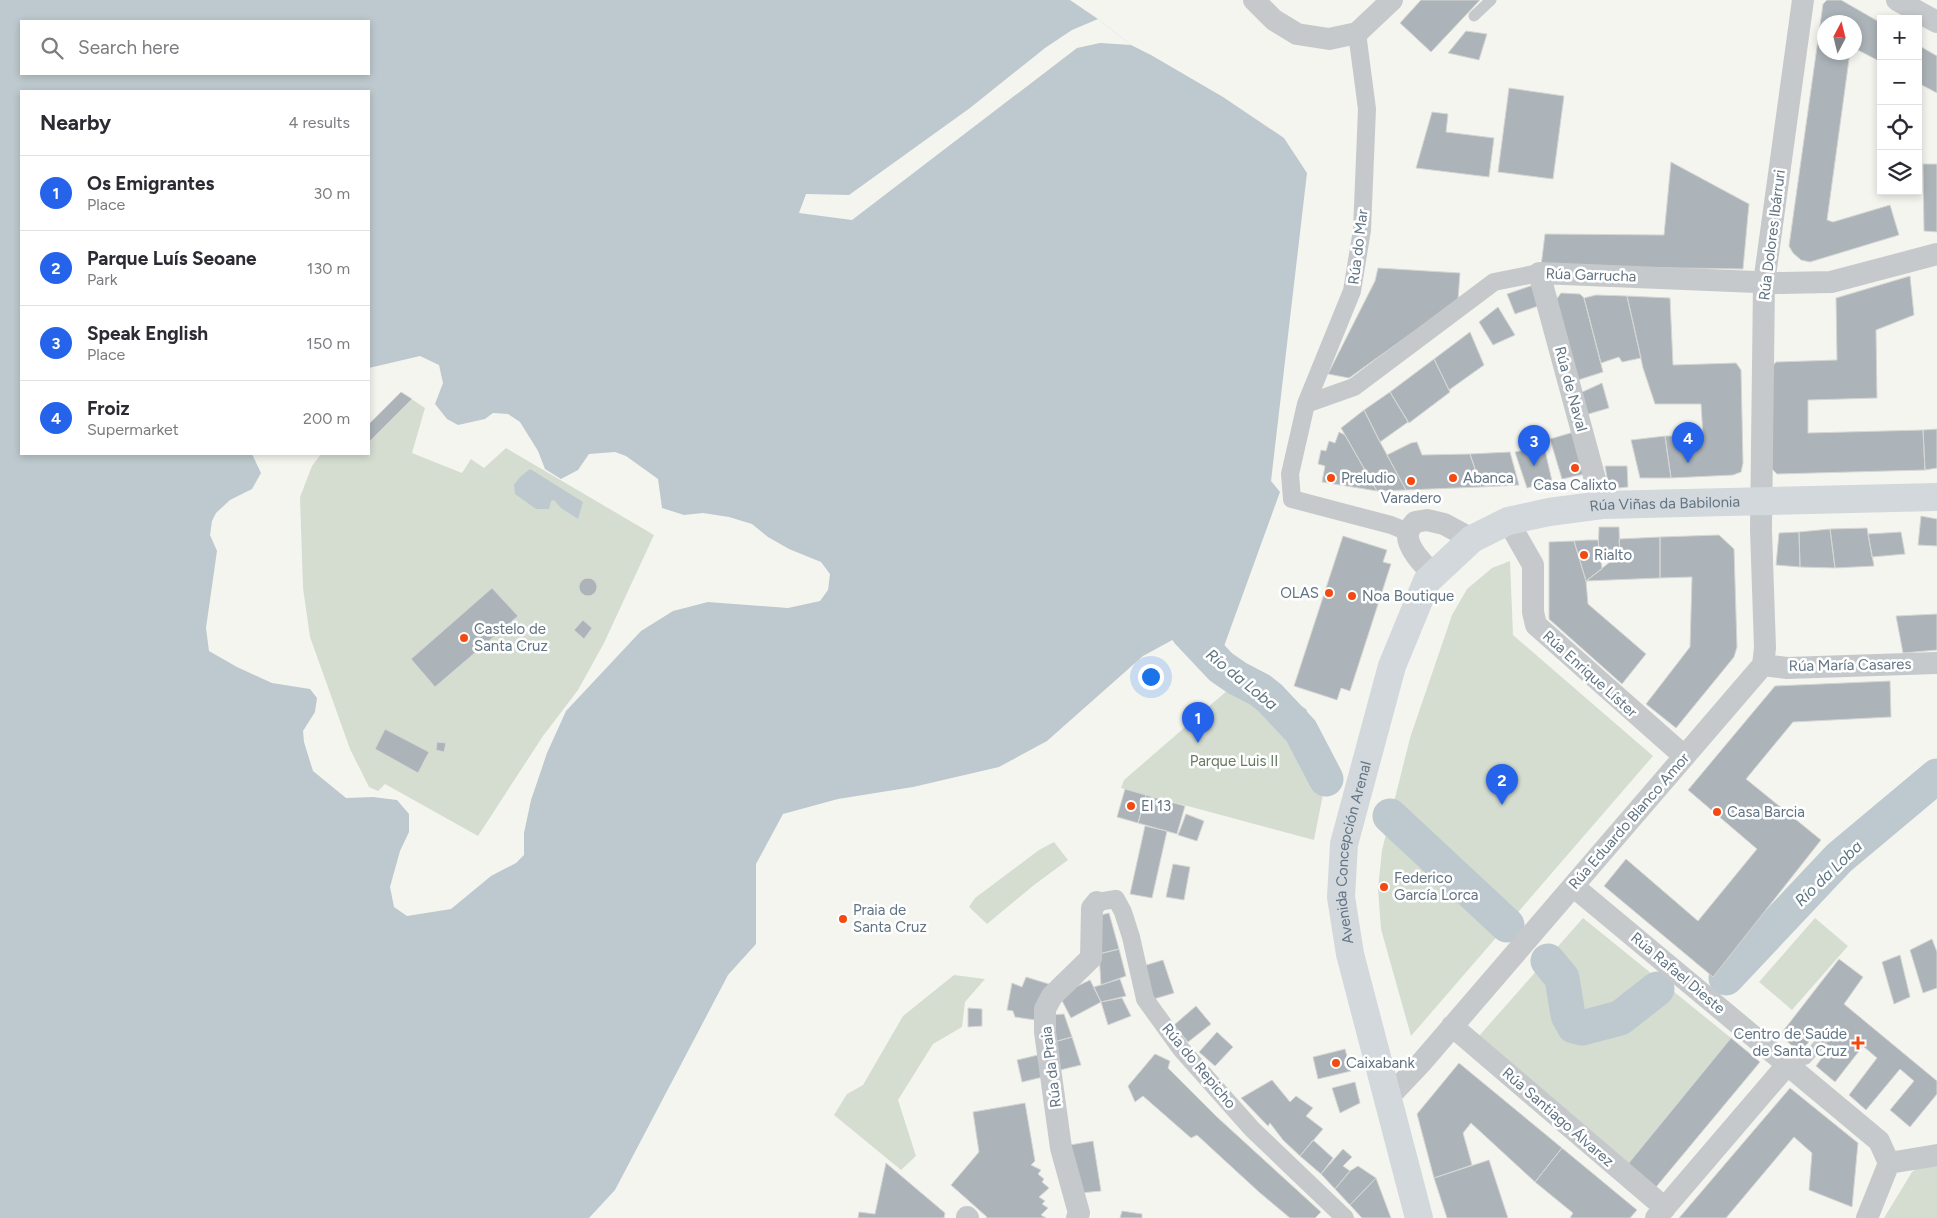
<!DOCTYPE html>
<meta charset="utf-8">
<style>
:root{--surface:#fff;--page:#f7f7f7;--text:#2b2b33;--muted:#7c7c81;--line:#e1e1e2;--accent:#2563eb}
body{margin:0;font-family:Figtree,sans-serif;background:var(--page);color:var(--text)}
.controls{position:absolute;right:15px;top:15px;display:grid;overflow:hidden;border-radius:0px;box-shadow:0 2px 8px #0003}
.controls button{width:45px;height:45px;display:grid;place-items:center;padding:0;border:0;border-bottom:1px solid var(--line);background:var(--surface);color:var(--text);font:25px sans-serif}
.compass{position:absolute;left:1817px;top:15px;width:45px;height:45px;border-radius:50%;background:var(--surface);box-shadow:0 2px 8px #0003;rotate:7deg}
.you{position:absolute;left:1150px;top:676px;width:18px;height:18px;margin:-12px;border:4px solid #fff;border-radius:50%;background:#1a73e8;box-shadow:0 0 0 8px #1a73e833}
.badge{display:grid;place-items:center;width:32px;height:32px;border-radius:50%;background:var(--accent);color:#fff;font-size:16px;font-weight:700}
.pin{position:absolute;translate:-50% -41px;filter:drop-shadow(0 1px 2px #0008)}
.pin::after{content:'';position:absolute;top:26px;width:18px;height:15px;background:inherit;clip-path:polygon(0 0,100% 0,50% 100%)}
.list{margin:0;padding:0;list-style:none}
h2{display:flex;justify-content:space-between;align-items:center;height:65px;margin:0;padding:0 20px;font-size:21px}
h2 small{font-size:16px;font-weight:400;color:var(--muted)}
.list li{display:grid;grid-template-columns:32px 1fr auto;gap:15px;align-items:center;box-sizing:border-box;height:75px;padding:0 20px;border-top:1px solid var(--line)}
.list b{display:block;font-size:19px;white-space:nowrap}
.list p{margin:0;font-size:16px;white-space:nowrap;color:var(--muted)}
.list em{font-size:16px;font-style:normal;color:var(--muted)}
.icon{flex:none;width:28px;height:28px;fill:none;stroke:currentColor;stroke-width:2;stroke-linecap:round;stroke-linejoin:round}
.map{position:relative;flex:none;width:1937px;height:1218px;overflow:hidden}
.search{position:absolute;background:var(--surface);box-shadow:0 2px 8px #0003;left:20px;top:20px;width:350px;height:55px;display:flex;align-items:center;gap:12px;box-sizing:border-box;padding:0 18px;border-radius:0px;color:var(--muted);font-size:19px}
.panel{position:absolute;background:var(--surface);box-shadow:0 2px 8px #0003;left:20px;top:90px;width:350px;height:365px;border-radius:0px}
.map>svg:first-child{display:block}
.green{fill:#d5ddd1}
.water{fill:#bdc9ce;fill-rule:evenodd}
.pier{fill:#f5f5f0}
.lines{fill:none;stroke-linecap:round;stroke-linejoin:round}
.river{stroke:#bdc9ce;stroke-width:35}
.building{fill:#acb4b9;stroke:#d6d6d3}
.service{stroke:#c6c9cc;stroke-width:11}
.pedestrian{stroke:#c6c9cc;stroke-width:18}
.minor{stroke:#c6c9cc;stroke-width:22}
.secondary{stroke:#d2d8dc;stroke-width:28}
.poi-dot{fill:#f44911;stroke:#fff;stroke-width:2}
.labels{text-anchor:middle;stroke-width:5;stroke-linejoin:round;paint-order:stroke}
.street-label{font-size:15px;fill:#617484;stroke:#fff}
.poi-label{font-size:15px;fill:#617484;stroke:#fff;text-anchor:start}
.park-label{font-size:15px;fill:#657b60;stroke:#fff}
.water-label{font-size:16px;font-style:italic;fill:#5c7782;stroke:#fff}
</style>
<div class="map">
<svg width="1937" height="1218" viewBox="0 0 1937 1218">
<rect width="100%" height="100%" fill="#f5f5f0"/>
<path class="green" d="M401,392L425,408L412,453L462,473L471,459L484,468L506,448L654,535L604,643L578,690L543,736L478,836L385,784L378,791L369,787L350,749L310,637L303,588L300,497L312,466L321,454H369V424Z
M1510,561L1513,635L1653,756L1411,1036L1381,929L1378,889L1382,850L1410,738L1452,615L1467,589L1492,568Z
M1229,689L1254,694L1317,772L1326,779L1314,840L1121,788L1124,780Z
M1054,842L1068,860L1034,885L987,924L969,907L975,898L1039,850Z
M1583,918L1731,1038L1628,1164L1479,1036Z
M1815,918L1848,946L1792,1010L1759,982Z
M954,975L985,979L965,1002L962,1027L933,1044L898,1100L916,1156L901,1170L834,1115L847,1094L863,1085L903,1016Z
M1928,1160H1937V1218H1884L1912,1172Z"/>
<path class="water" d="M0,0H1070L1098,19L1131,45L1151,55L1223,97L1284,138L1307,173L1271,481L1280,492L1219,660L1187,632L1143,656L1047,741L999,767L913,787L838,799L783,814L756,864V944L728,975L615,1190L589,1218H0ZM21,21H369V74H21ZM21,91H369V368L420,356L439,365L443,383L435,404L447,419L458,425L485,419L493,413L508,414L520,422L538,451L545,469L561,479L578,470L589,454L615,452L626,456L658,479L662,508L684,515L703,513L729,517L752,524L768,537L789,549L821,562L830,574L828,590L820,601L788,608L708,602L673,611L641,631L566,711L547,753L531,800L524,833V855L516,863L491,876L451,909L407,916L394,907L390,887L400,851L409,832V814L397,800L373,797L346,798L313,771L304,742L303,731L315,712L317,698L310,689L272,683L237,667L209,651L206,628L217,551L210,535L212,521L216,513L230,500L252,489L261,473L252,454H21Z
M530,469L583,502L578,519L561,508L554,500L551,501L549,509H536L515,494L514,485L520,477Z
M1265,684L1306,709L1329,766L1326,779L1317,772L1254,694Z"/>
<path class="pier" d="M1098,19L1131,45L1100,43L1077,48L852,220L799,213L806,194L849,195L970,108L1045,48L1072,30Z"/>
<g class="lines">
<path class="river" d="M1188,632L1221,667L1237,678L1260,690L1270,698L1301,731L1326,779
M1390,816L1507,925
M1548,961L1562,978L1568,1015L1574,1026L1582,1028L1620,1018L1657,989
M1726,978L1839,858L1937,776"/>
</g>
<path class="building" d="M1421,0H1480L1431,52L1400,23Z
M1827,0H1841L1881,23V62L1854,48V22H1824V52H1850L1827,220L1833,222L1890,205L1899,235L1810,262L1801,260L1793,253L1789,246L1823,4Z
M1466,31L1487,34L1479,60L1448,53Z
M1918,45L1937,56V93L1918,83Z
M1509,88L1564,96L1553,179L1498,172Z
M1432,112L1448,114L1446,132L1494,138L1489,177L1416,168Z
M1671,162L1749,204L1743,269L1541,266L1545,234L1664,235Z
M1923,164H1937V232L1924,231Z
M1378,268L1460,273L1458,300L1349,378L1328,374L1375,281Z
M1910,276L1914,315L1876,330L1877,398L1808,400V433L1923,430L1925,470L1777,474L1772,469L1771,368L1776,362L1837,360L1836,298Z
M1536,284L1544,304L1515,314L1507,294Z
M1561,293L1580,294L1584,298L1603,372L1575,381L1553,304Z
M1596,295L1627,296L1641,358L1622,362L1619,357L1601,363L1584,298Z
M1627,296L1670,298L1673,365L1736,363L1741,370L1743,463L1741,472L1733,475L1671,478L1665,436H1703L1701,404H1655L1643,368Z
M1498,307L1515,335L1493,345L1479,322Z
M1470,332L1484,365L1449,390L1434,359Z
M1434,359L1450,392L1409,423L1390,392Z
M1602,383L1609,408L1585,415L1578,394Z
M401,392L412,399L369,442V424Z
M1390,392L1408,422L1380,442L1364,410Z
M1364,410L1380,442L1406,490L1377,491L1341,428Z
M1937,429V468L1925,470L1923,430Z
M1339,432L1345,435L1377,491L1322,482L1325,466L1318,464L1321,450L1326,451L1329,441L1335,443Z
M1574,432L1585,474L1562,479L1550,439Z
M1665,436L1671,478H1640L1631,440Z
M1417,442L1422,455L1470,454L1481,487L1406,490L1387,455L1411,443Z
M1544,446L1552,481L1527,488L1515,452Z
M1510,452L1519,485L1481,487L1470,454Z
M1605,466H1627L1628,487L1609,489Z
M1921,516L1937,519V546L1918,545Z
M1599,527H1619L1620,554H1598Z
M1867,528L1874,566L1835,568L1830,529Z
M1830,529L1835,568L1800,567L1799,532Z
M1799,532L1800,567L1776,565L1779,533Z
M1901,532L1905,554L1872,557L1868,534Z
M1719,535L1734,549L1737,647L1734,657L1676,728L1646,704L1690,647L1692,577L1660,578V537Z
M1343,536L1387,550L1383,562L1391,564L1350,691L1341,688L1337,700L1294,686Z
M1660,537V578L1586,581L1620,554L1619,539Z
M1587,540H1598L1602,569L1586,581L1574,541Z
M1574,541L1586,581L1588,604L1646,654L1622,684L1549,619V542Z
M579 587a9 9 0 1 1 18 0a9 9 0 1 1-18 0Z
M492,588L518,616L435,687L411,659Z
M1937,614V650L1903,653L1896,616Z
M583,620L592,628L584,639L574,630Z
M1890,681L1891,717L1793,722L1746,779L1821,840L1713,977L1604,886L1626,859L1698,921L1757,849L1688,790L1775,686Z
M385,729L429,752L418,773L375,749Z
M437,742L446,743L444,752L436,750Z
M1125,789L1146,795L1138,823L1117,817Z
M1146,795L1185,806L1177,834L1138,823Z
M1186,814L1204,821L1197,841L1178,835Z
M1145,826L1167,831L1152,898L1130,894Z
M1173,864L1190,867L1184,900L1166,897Z
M1109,913L1119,949L1099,954L1097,916Z
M1932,939L1937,952V988L1923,993L1910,950Z
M1119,949L1126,976L1101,985L1099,954Z
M1900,955L1910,997L1894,1004L1882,962Z
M1839,959L1863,977L1844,1004L1937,1081V1094L1910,1127L1890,1110L1914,1081L1900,1069L1866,1110L1849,1095L1877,1058L1863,1046L1835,1082L1816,1066L1830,1047L1815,1034L1800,1053L1780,1035Z
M1163,960L1174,993L1154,999L1143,966Z
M1026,977L1052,985L1035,1020L1015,1017L1013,1011L1007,1010L1012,983L1022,987Z
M1120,979L1126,996L1101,1002L1094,987Z
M1090,980L1101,1002L1071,1018L1059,995Z
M1122,998L1131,1016L1108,1025L1101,1002Z
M1196,1006L1211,1024L1188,1042L1174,1025Z
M968,1008L982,1009V1026L968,1027Z
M1064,1014L1072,1037L1054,1042L1052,1015Z
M1217,1032L1233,1047L1215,1066L1199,1052Z
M1072,1037L1081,1065L1060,1070L1054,1042Z
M1731,1038L1760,1062L1656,1187L1628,1164Z
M1345,1049L1351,1071L1318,1079L1313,1057Z
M1155,1054L1170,1061L1168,1068L1217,1117L1321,1212L1315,1218H1290L1259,1192L1197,1135L1191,1138L1143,1096L1135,1102L1128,1086Z
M1038,1055L1043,1077L1022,1082L1017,1060Z
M1459,1063L1562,1148L1535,1182L1471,1123L1463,1133L1472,1165L1434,1178L1417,1114Z
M1272,1080L1290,1102L1296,1096L1313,1108L1306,1116L1323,1129L1300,1156L1283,1140L1270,1123L1268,1126L1241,1098Z
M1355,1082L1360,1103L1340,1113L1332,1088Z
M1790,1088L1858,1143L1852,1207L1809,1190L1812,1153L1794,1137L1726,1218H1679Z
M1025,1103L1035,1161L1031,1165L1041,1170L1038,1174L1044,1179L1042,1182L1049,1188L1039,1197L1045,1201L1042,1204L1048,1208L1041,1215L1046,1218H986L987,1217L951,1185L979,1152L973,1112Z
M1313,1140L1333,1158L1321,1174L1300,1156Z
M1093,1141L1101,1191L1080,1193L1070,1145Z
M1562,1148L1637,1210L1630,1218H1570L1573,1213L1535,1182Z
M1343,1149L1352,1157L1343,1166L1350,1171L1335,1189L1321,1174Z
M1489,1160L1508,1218H1447L1434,1178Z
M886,1163L945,1213L944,1218H858L859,1212L875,1214Z
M1358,1166L1376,1178L1350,1205L1335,1189L1350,1171Z
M1376,1178L1391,1218H1362L1350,1205Z
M1122,1211L1142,1214V1218H1120Z"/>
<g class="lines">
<path class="service" d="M1474,16L1491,0
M1787,1065L1806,1059L1822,1041"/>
<path class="pedestrian" d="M1357,33L1367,109L1362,230L1352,291L1306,404L1290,474L1292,499L1391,525L1408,532
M1306,404L1354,387L1494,282L1539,273
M1097,902L1116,899L1123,912L1131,937L1145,999L1181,1049L1252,1129L1345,1218"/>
<path class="minor" d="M1254,0L1274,20L1297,34L1329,39L1357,33L1392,0
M1897,0L1937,22
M1602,505L1539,273L1782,283L1831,282L1937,254
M1508,521L1533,565V612L1536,625L1684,756
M1434,574C1424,566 1406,547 1408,533C1409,529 1412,526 1415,522L1427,520L1444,524L1472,539
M1763,665L1787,668L1937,663
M1573,886L1879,1141L1889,1163
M1452,1026L1665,1208
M1387,1099L1421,1063L1763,665L1765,648L1761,530L1764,283L1803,0
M1889,1163L1937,1155
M967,1217L968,1218
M1077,1218L1079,1213L1061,1148L1045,1032V1009L1052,996L1091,958L1092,908L1097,902
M1656,1218L1787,1065
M1867,1218L1889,1163"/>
<path class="secondary" id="s1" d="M1419,1218L1350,954L1341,897L1344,844L1392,666L1427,581L1472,539L1508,521L1549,512L1602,505L1937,497"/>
</g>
<g class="poi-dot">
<circle cx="1575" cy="468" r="5"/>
<circle cx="1331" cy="478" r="5"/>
<circle cx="1453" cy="478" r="5"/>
<circle cx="1411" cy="481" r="5"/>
<circle cx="1584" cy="555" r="5"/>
<circle cx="1329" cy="593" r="5"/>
<circle cx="1352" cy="596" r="5"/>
<circle cx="464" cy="638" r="5"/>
<circle cx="1131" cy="806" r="5"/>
<circle cx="1717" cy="812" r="5"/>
<circle cx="1384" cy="887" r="5"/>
<circle cx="843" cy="919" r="5"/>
<path d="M1855.5 1035.5h5v5h5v5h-5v5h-5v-5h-5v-5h5z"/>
<circle cx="1336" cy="1063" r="5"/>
</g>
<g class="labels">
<g class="street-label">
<text transform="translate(1772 235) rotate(-83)" y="5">Rúa Dolores Ibárruri</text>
<text transform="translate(1358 247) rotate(-83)" y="5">Rúa do Mar</text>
<text transform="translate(1591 275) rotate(2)" y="5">Rúa Garrucha</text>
<text transform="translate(1571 389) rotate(75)" y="5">Rúa de Naval</text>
<text dy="5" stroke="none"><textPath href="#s1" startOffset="920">Rúa Viñas da Babilonia</textPath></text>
<text transform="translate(1850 665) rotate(-1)" y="5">Rúa María Casares</text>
<text transform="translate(1590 674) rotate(42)" y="5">Rúa Enrique Líster</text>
<text transform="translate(1629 821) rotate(-49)" y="5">Rúa Eduardo Blanco Amor</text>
<text dy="5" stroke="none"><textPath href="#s1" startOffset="376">Avenida Concepción Arenal</textPath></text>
<text transform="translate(1678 973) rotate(40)" y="5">Rúa Rafael Dieste</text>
<text transform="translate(1199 1066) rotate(50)" y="5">Rúa do Repicho</text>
<text transform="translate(1051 1067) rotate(-97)" y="5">Rúa da Praia</text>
<text transform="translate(1558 1117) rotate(41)" y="5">Rúa Santiago Álvarez</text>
</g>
<g class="poi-label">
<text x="1341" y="483">Preludio</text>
<text x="1463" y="483">Abanca</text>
<text x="1575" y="490" text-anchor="middle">Casa Calixto</text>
<text x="1411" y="503" text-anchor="middle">Varadero</text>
<text x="1594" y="560">Rialto</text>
<text x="1319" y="598" text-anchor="end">OLAS</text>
<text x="1362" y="601">Noa Boutique</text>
<text x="474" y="634">Castelo de<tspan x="474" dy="17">Santa Cruz</tspan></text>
<text x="1141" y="811">El 13</text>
<text x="1727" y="817">Casa Barcia</text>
<text x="1394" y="883">Federico<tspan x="1394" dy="17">García Lorca</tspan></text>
<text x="853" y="915">Praia de<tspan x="853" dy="17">Santa Cruz</tspan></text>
<text x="1847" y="1039" text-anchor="end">Centro de Saúde<tspan x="1847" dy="17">de Santa Cruz</tspan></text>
<text x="1346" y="1068">Caixabank</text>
</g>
<g class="park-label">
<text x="1234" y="766">Parque Luis II</text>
</g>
<g class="water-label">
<text transform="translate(1242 679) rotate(39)" y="6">Río da Loba</text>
<text transform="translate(1828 873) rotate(-44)" y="6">Río da Loba</text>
</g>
</g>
</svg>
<div class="controls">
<button>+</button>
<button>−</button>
<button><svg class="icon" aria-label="locate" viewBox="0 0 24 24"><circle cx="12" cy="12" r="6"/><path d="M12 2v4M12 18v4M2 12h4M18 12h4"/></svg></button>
<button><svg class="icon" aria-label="layers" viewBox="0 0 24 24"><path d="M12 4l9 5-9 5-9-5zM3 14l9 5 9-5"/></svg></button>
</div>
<svg class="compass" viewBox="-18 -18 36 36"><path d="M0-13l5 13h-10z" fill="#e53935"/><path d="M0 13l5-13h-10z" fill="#7c7c81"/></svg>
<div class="you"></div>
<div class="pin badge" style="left:1198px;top:743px">1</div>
<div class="pin badge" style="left:1502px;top:805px">2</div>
<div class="pin badge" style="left:1534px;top:466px">3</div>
<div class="pin badge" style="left:1688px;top:463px">4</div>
<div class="search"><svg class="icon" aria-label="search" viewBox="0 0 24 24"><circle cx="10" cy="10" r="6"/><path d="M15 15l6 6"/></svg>Search here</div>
<section class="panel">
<h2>Nearby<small>4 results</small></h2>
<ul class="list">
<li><span class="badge">1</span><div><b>Os Emigrantes</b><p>Place</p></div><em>30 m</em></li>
<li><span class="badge">2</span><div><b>Parque Luís Seoane</b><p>Park</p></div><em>130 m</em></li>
<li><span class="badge">3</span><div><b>Speak English</b><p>Place</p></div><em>150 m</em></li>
<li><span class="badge">4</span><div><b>Froiz</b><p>Supermarket</p></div><em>200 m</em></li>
</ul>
</section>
</div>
